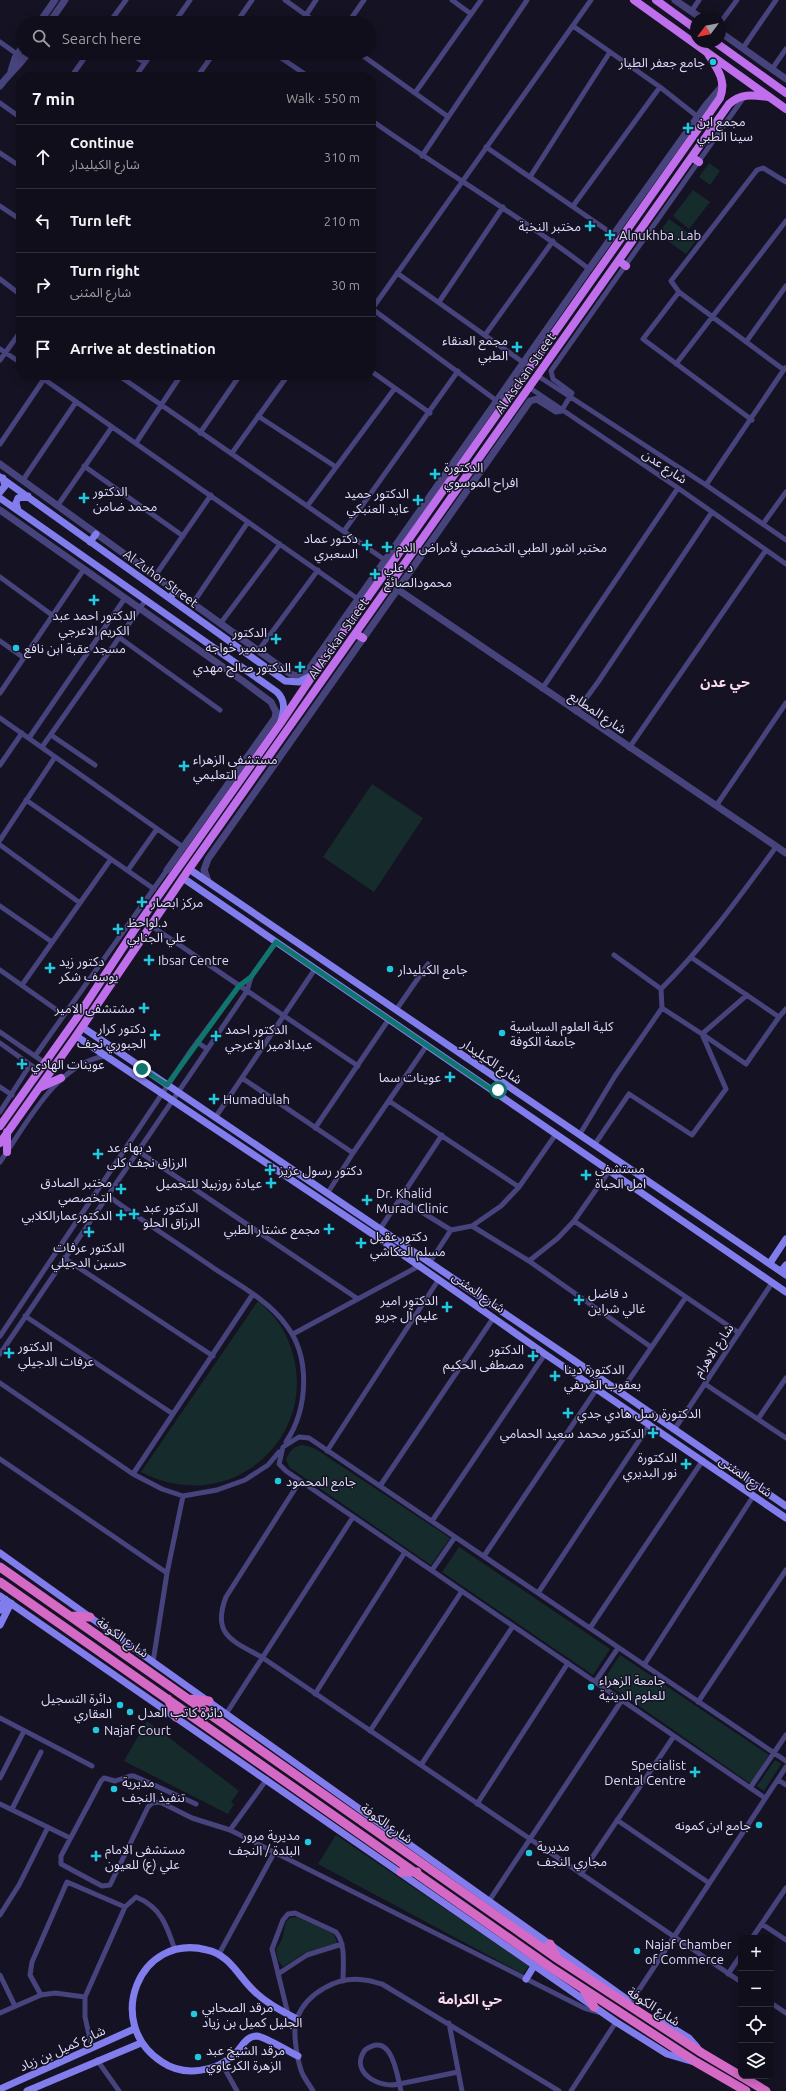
<!DOCTYPE html>
<meta charset="utf-8">
<style>
:root{--surface:#100e1a;--page:#191723;--text:#f1f3f6;--muted:#9c9ca2;--line:#302e39}
body{margin:0;font-family:Ubuntu,"Noto Sans Arabic",sans-serif;background:var(--page);color:var(--text)}
.controls{position:absolute;right:12px;bottom:12px;display:grid;overflow:hidden;border-radius:8px;box-shadow:0 2px 10px #0003}
.controls button{width:36px;height:36px;display:grid;place-items:center;padding:0;border:0;border-bottom:1px solid var(--line);background:var(--surface);color:var(--text);font:20px sans-serif}
.compass{position:absolute;left:690px;top:12px;width:36px;height:36px;border-radius:50%;background:var(--surface);box-shadow:0 2px 10px #0003;rotate:238deg}
.stop{position:absolute;width:12px;height:12px;margin:-9px;border:3px solid #0f766e;border-radius:50%;background:#fff}
.stop.end{background:#0f766e;border-color:#fff;box-shadow:0 1px 4px #0008}
.list{margin:0;padding:0;list-style:none}
h2{display:flex;justify-content:space-between;align-items:center;height:52px;margin:0;padding:0 16px;font-size:17px}
h2 small{font-size:13px;font-weight:400;color:var(--muted)}
.list li{display:grid;grid-template-columns:26px 1fr auto;gap:12px;align-items:center;box-sizing:border-box;height:64px;padding:0 16px;border-top:1px solid var(--line)}
.list b{display:block;font-size:15px;white-space:nowrap}
.list p{margin:0;font-size:13px;white-space:nowrap;color:var(--muted)}
.list em{font-size:13px;font-style:normal;color:var(--muted)}
.icon{flex:none;width:22px;height:22px;fill:none;stroke:currentColor;stroke-width:2;stroke-linecap:round;stroke-linejoin:round}
.map{position:relative;flex:none;width:786px;height:2091px;overflow:hidden}
.search{position:absolute;background:var(--surface);box-shadow:0 2px 10px #0003;left:16px;top:16px;width:360px;height:44px;display:flex;align-items:center;gap:10px;box-sizing:border-box;padding:0 14px;border-radius:22px;color:var(--muted);font-size:15px}
.panel{position:absolute;background:var(--surface);box-shadow:0 2px 10px #0003;left:16px;top:72px;width:360px;height:308px;border-radius:16px}
.map>svg:first-child{display:block}
.green{fill:#162c2c}
.lines{fill:none;stroke-linecap:round;stroke-linejoin:round}
.minor{stroke:#47437c;stroke-width:5}
.tertiary{stroke:#47437c;stroke-width:7}
.secondary{stroke:#827ded;stroke-width:7}
.primary{stroke:#bf6feb;stroke-width:8}
.trunk{stroke:#d46ac6;stroke-width:9}
.route{stroke:#0f766e;stroke-width:5}
.poi-dot{fill:#20c9e0;stroke:#151223;stroke-width:1.5}
.labels{text-anchor:middle;stroke-width:3;stroke-linejoin:round;paint-order:stroke}
.poi-label{font-size:13px;fill:#dedafa;stroke:#151223;text-anchor:start}
.street-label{font-size:13px;fill:#dedafa;stroke:#151223}
.neighbourhood-label{font-size:14px;font-weight:bold;fill:#fadbee;stroke:#151223}
</style>
<div class="map">
<svg width="786" height="2091" viewBox="0 0 786 2091">
<rect width="100%" height="100%" fill="#151223"/>
<path class="green" d="M709,163L720,171L710,185L699,177Z
M693,190L710,202L689,229L673,216Z
M669,219L697,239L686,254L658,234Z
M372,784L423,818L374,892L323,857Z
M258,1301C267,1309 276,1318 282,1328C335,1423 237,1522 141,1472Z
M303,1445L314,1448L450,1538L431,1565L289,1467L286,1459C290,1451 293,1446 303,1445Z
M459,1547L610,1649L593,1675L442,1572Z
M620,1655L769,1755L751,1784L603,1681Z
M147,1721L239,1791L231,1802L234,1804L228,1814L124,1761Z
M775,1760L781,1764L764,1791L757,1786Z
M336,1835L529,1966L523,1974L318,1864Z
M297,1917L334,1934L337,1943L304,1953L283,1967L278,1960L276,1949L282,1940L286,1922L290,1918Z"/>
<g class="lines">
<path class="minor" d="M285,0L317,23
M452,0L471,14
M691,12L699,0
M306,15L316,0
M109,23L126,0
M174,23L190,0
M236,23L252,0
M348,23L364,0
M720,23L737,0
M573,26L660,87L698,117
M0,42L24,59
M743,48L776,0
M129,53L145,63
M198,53L209,60
M274,53L309,77
M359,53L447,116
M772,69L786,49
M71,77L88,53
M135,77L152,53
M197,77L214,53
M415,93L481,0
M0,103L21,118
M371,120C443,171 519,215 589,269
M486,147L614,235
M0,153L21,167
M422,156L527,0
M530,177L610,52
M0,206L21,220
M573,206L660,87
M397,273L524,363
M0,279L21,295
M679,292L643,339L752,420
M439,302L503,207
M371,308L497,401
M372,309L591,0
M485,335L553,241
M746,342L786,286
M0,349L21,363
M0,360L21,331
M676,364L786,221
M784,370L679,292L671,281L757,170L763,168L786,182
M371,371L430,413
M38,375L358,599
M118,375L385,560
M538,376L706,485L786,540
M530,388L678,488L786,564
M562,410L572,393L553,379L551,371L744,97
M258,416L336,467
M200,433L240,375
M136,443L181,375
M0,444L44,379
M232,453L288,375
M84,466L183,536
M23,480L76,402
M706,485L785,368
M58,505L112,427
M308,505L395,388
M763,524L786,492
M344,531L458,371
M155,576L211,495
M0,577L52,615
M193,603L248,522
M220,624L280,544
M120,638L220,710
M0,641L24,658
M258,651L318,570
M542,689L678,488
M0,693L84,569
M576,712L598,682L712,512
M0,718L183,847
M51,735L95,765
M29,738L125,598
M42,747L145,601
M629,748L766,550
M0,765L22,733
M26,800L154,889
M716,806L786,703
M0,840L55,757
M0,845L80,903
M128,870L157,829
M0,906L52,942
M150,925L358,1066
M614,955L661,989
M692,958L779,1017L786,1009
M0,970L64,1015
M22,985L111,859
M662,1008L702,1034L747,995
M396,1010L428,964
M0,1032L45,1063
M702,1034L746,1064L779,1017
M197,1042L207,1049
M0,1043L39,1071
M35,1056L167,870
M242,1078L353,1153
M0,1087L12,1095
M389,1101L519,1187
M0,1112L30,1065
M215,1118L315,969
M315,1128L389,1019
M580,1134L615,1076L662,1008L661,989C705,945 740,896 776,847
M595,1144L629,1094L692,1135L726,1089L702,1034
M138,1151L358,1299
M0,1162C26,1125 56,1064 105,1056
M327,1194L353,1153L427,1045
M107,1195C142,1221 179,1244 215,1269C239,1285 269,1301 286,1325C311,1357 308,1409 286,1442
M399,1198L451,1230L472,1226L501,1206L519,1187L556,1134
M574,1221L739,1333
M472,1226L529,1261L651,1347
M380,1229L442,1135
M64,1258L213,1356
M529,1261L558,1238L574,1221L609,1171
M430,1262L451,1230
M25,1316L173,1414
M293,1334L419,1266
M0,1336L192,1049L239,986L251,977L276,942
M0,1354L247,991L251,977
M0,1383L133,1474L162,1489L183,1496L217,1490L245,1480L268,1465L279,1452
M705,1384L786,1438
M620,1393L686,1297
M758,1419L786,1378
M674,1430L772,1283
M327,1451L439,1279
M0,1459L167,1573
M133,1474L253,1294
M300,1481L226,1597C211,1636 234,1641 263,1658L741,1982
M380,1486L494,1317
M432,1521L545,1354
M484,1556L596,1390
M432,1570L455,1537
M538,1593L650,1424
M590,1628L703,1460
M153,1662L167,1573L183,1496
M644,1665L754,1495
M595,1682L618,1648
M315,1694L405,1552
M698,1702L786,1570
M226,1714L353,1517
M0,1718L92,1766
M370,1731L462,1591
M421,1765L513,1626
M0,1778L24,1731
M778,1780L786,1785
M750,1788L786,1735
M765,1798L286,1471L279,1464L283,1447L299,1437L309,1438L786,1761
M0,1804L70,1838
M196,1804L134,1776H130L115,1781L104,1778L101,1781L61,1856V1864L102,1886L110,1885L148,1807L152,1803L160,1802L192,1818L230,1830L584,2008L598,2012
M477,1804L568,1663
M12,1809L41,1752
M617,1820L709,1883
M230,1830L267,1779
M581,1874L674,1736
M489,1901L622,1700
M0,1915L19,1885L48,1827
M762,1924L786,1940
M752,1938L786,1888
M219,1954L274,1853
M278,1974L307,1955L342,1944
M728,1974L741,1955
M0,1975L15,2006
M41,1995L30,1975L32,1962L67,1882L125,1907
M631,2002L786,1767
M771,2003L786,2013
M0,2013L41,1995L55,1993L85,1997
M288,2014L272,1949L283,1920L288,1914L295,1913L336,1932C346,1944 343,1965 343,1981
M449,2023L462,2091
M92,2048L85,2017V1997L125,1907L136,1897C161,1907 167,1926 175,1950
M97,2060L119,2091
M222,2064L237,2091
M313,2091C309,2084 303,2077 301,2070C297,2058 292,2030 297,2018C307,1993 337,1976 364,1980C370,1980 376,1983 382,1984L559,2091
M401,2091C397,2075 392,2030 365,2050C349,2072 379,2089 399,2084L458,2072
M571,2091L616,2022"/>
<path class="tertiary" d="M675,0L701,18
M39,23L55,0
M49,23L65,0
M720,32L786,79
M11,71L15,58L23,46
M0,86C9,74 20,65 28,53
M0,464L289,673C297,678 304,676 309,669L589,269L706,105L723,85
M0,510L243,681L271,702L276,712L275,718L167,870
M397,589L786,853
M208,881L204,870L208,859L530,401L537,399L556,411L562,410"/>
<path class="secondary" d="M0,477L285,681L299,682L313,675
M0,492L5,486L3,478
M0,498L277,692C286,701 284,710 281,721
M18,510L16,503L18,498L28,496
M90,542L96,534
M170,598L175,591
M189,869L786,1275
M183,878L786,1292
M82,1027L572,1359L786,1506
M76,1036L392,1247L545,1354L786,1518
M770,1263L786,1239
M781,1271L786,1265
M0,1553L628,2000
M0,1596L616,2022L667,2054L694,2062
M0,1610L5,1599
M0,1625L11,1603
M526,1979L534,1966
M297,2019C282,2011 266,2003 254,1991C238,1976 230,1955 207,1950C139,1932 103,2024 162,2062C184,2077 216,2072 235,2054C242,2047 246,2036 257,2036C266,2037 289,2052 298,2056
M658,2019L689,2038L697,2047
M0,2089L134,2029
M27,2091L141,2043"/>
<path class="primary" d="M634,0L786,109
M656,0L696,29
M715,42L786,93
M692,157L699,162
M619,261L626,266
M356,634L363,638
M41,1087L61,1078
M0,1126L76,1019L137,926L280,724L313,675L720,98C727,81 717,68 708,54
M0,1143L76,1036L189,869L729,104C741,93 753,95 768,97
M7,1152V1132"/>
<path class="trunk" d="M0,1567L558,1959L702,2053L766,2091
M0,1582L550,1967L696,2062L746,2091
M71,1616L90,1617
M168,1699L176,1717
M188,1699L209,1701
M401,1872H417
M550,1944L557,1958
M584,1990L594,2007"/>
</g>
<g class="lines">
<path class="route" d="M142,1069L167,1085L239,986L251,977L276,942L492,1090H498"/>
</g>
<g class="poi-dot">
<circle cx="713" cy="62" r="4"/>
<path d="M686 122h4v4h4v4h-4v4h-4v-4h-4v-4h4z"/>
<path d="M588 220h4v4h4v4h-4v4h-4v-4h-4v-4h4z"/>
<path d="M608 229h4v4h4v4h-4v4h-4v-4h-4v-4h4z"/>
<path d="M515 341h4v4h4v4h-4v4h-4v-4h-4v-4h4z"/>
<path d="M433 468h4v4h4v4h-4v4h-4v-4h-4v-4h4z"/>
<path d="M82 492h4v4h4v4h-4v4h-4v-4h-4v-4h4z"/>
<path d="M416 494h4v4h4v4h-4v4h-4v-4h-4v-4h4z"/>
<path d="M365 539h4v4h4v4h-4v4h-4v-4h-4v-4h4z"/>
<path d="M385 541h4v4h4v4h-4v4h-4v-4h-4v-4h4z"/>
<path d="M373 568h4v4h4v4h-4v4h-4v-4h-4v-4h4z"/>
<path d="M92 594h4v4h4v4h-4v4h-4v-4h-4v-4h4z"/>
<path d="M274 633h4v4h4v4h-4v4h-4v-4h-4v-4h4z"/>
<circle cx="16" cy="648" r="4"/>
<path d="M298 661h4v4h4v4h-4v4h-4v-4h-4v-4h4z"/>
<path d="M182 760h4v4h4v4h-4v4h-4v-4h-4v-4h4z"/>
<path d="M140 896h4v4h4v4h-4v4h-4v-4h-4v-4h4z"/>
<path d="M116 923h4v4h4v4h-4v4h-4v-4h-4v-4h4z"/>
<path d="M147 954h4v4h4v4h-4v4h-4v-4h-4v-4h4z"/>
<path d="M48 962h4v4h4v4h-4v4h-4v-4h-4v-4h4z"/>
<circle cx="390" cy="969" r="4"/>
<path d="M142 1002h4v4h4v4h-4v4h-4v-4h-4v-4h4z"/>
<circle cx="502" cy="1033" r="4"/>
<path d="M153 1029h4v4h4v4h-4v4h-4v-4h-4v-4h4z"/>
<path d="M214 1030h4v4h4v4h-4v4h-4v-4h-4v-4h4z"/>
<path d="M20 1058h4v4h4v4h-4v4h-4v-4h-4v-4h4z"/>
<path d="M448 1071h4v4h4v4h-4v4h-4v-4h-4v-4h4z"/>
<path d="M212 1093h4v4h4v4h-4v4h-4v-4h-4v-4h4z"/>
<path d="M96 1148h4v4h4v4h-4v4h-4v-4h-4v-4h4z"/>
<path d="M268 1164h4v4h4v4h-4v4h-4v-4h-4v-4h4z"/>
<path d="M584 1169h4v4h4v4h-4v4h-4v-4h-4v-4h4z"/>
<path d="M269 1177h4v4h4v4h-4v4h-4v-4h-4v-4h4z"/>
<path d="M119 1183h4v4h4v4h-4v4h-4v-4h-4v-4h4z"/>
<path d="M365 1194h4v4h4v4h-4v4h-4v-4h-4v-4h4z"/>
<path d="M132 1208h4v4h4v4h-4v4h-4v-4h-4v-4h4z"/>
<path d="M119 1209h4v4h4v4h-4v4h-4v-4h-4v-4h4z"/>
<path d="M327 1223h4v4h4v4h-4v4h-4v-4h-4v-4h4z"/>
<path d="M87 1226h4v4h4v4h-4v4h-4v-4h-4v-4h4z"/>
<path d="M359 1237h4v4h4v4h-4v4h-4v-4h-4v-4h4z"/>
<path d="M577 1294h4v4h4v4h-4v4h-4v-4h-4v-4h4z"/>
<path d="M445 1301h4v4h4v4h-4v4h-4v-4h-4v-4h4z"/>
<path d="M7 1347h4v4h4v4h-4v4h-4v-4h-4v-4h4z"/>
<path d="M531 1350h4v4h4v4h-4v4h-4v-4h-4v-4h4z"/>
<path d="M553 1370h4v4h4v4h-4v4h-4v-4h-4v-4h4z"/>
<path d="M566 1407h4v4h4v4h-4v4h-4v-4h-4v-4h4z"/>
<path d="M651 1427h4v4h4v4h-4v4h-4v-4h-4v-4h4z"/>
<path d="M684 1458h4v4h4v4h-4v4h-4v-4h-4v-4h4z"/>
<circle cx="278" cy="1481" r="4"/>
<circle cx="591" cy="1687" r="4"/>
<circle cx="120" cy="1705" r="4"/>
<circle cx="130" cy="1712" r="4"/>
<circle cx="96" cy="1730" r="4"/>
<path d="M693 1766h4v4h4v4h-4v4h-4v-4h-4v-4h4z"/>
<circle cx="114" cy="1789" r="4"/>
<circle cx="759" cy="1825" r="4"/>
<circle cx="308" cy="1842" r="4"/>
<circle cx="529" cy="1853" r="4"/>
<path d="M94 1850h4v4h4v4h-4v4h-4v-4h-4v-4h4z"/>
<circle cx="637" cy="1951" r="4"/>
<circle cx="194" cy="2014" r="4"/>
<circle cx="198" cy="2057" r="4"/>
</g>
<g class="labels">
<g class="poi-label">
<text x="705" y="67" text-anchor="end">جامع جعفر الطيار</text>
<text x="697" y="126">مجمع ابن<tspan x="697" dy="15">سينا الطبي</tspan></text>
<text x="581" y="231" text-anchor="end">مختبر النخبة</text>
<text x="619" y="240">Alnukhba .Lab</text>
<text x="508" y="345" text-anchor="end">مجمع العنقاء<tspan x="508" dy="15">الطبي</tspan></text>
<text x="444" y="472">الدكتورة<tspan x="444" dy="15">افراح الموسوي</tspan></text>
<text x="93" y="496">الدكتور<tspan x="93" dy="15">محمد ضامن</tspan></text>
<text x="409" y="498" text-anchor="end">الدكتور حميد<tspan x="409" dy="15">عايد العنبكي</tspan></text>
<text x="358" y="543" text-anchor="end">دكتور عماد<tspan x="358" dy="15">السعبري</tspan></text>
<text x="396" y="552">مختبر اشور الطبي التخصصي لأمراض الدم</text>
<text x="384" y="572">د علي<tspan x="384" dy="15">محمودالصائغ</tspan></text>
<text x="94" y="620" text-anchor="middle">الدكتور احمد عبد<tspan x="94" dy="15">الكريم الاعرجي</tspan></text>
<text x="267" y="637" text-anchor="end">الدكتور<tspan x="267" dy="15">سمير خواجه</tspan></text>
<text x="24" y="653">مسجد عقبة ابن نافع</text>
<text x="291" y="672" text-anchor="end">الدكتور صالح مهدي</text>
<text x="193" y="764">مستشفى الزهراء<tspan x="193" dy="15">التعليمي</tspan></text>
<text x="151" y="907">مركز ابصار</text>
<text x="127" y="927">د.لواحظ<tspan x="127" dy="15">علي الجنابي</tspan></text>
<text x="158" y="965">Ibsar Centre</text>
<text x="59" y="966">دكتور زيد<tspan x="59" dy="15">يوسف شكر</tspan></text>
<text x="398" y="974">جامع الكيليدار</text>
<text x="135" y="1013" text-anchor="end">مشتشفى الامير</text>
<text x="510" y="1031">كلية العلوم السياسية<tspan x="510" dy="15">جامعة الكوفة</tspan></text>
<text x="146" y="1033" text-anchor="end">دكتور كرار<tspan x="146" dy="15">الجبوري نجف</tspan></text>
<text x="225" y="1034">الدكتور احمد<tspan x="225" dy="15">عبدالامير الاعرجي</tspan></text>
<text x="31" y="1069">عوينات الهادي</text>
<text x="441" y="1082" text-anchor="end">عوينات سما</text>
<text x="223" y="1104">Humadulah</text>
<text x="107" y="1152">د بهاء عد<tspan x="107" dy="15">الرزاق نجف كلى</tspan></text>
<text x="595" y="1173">مستشفى<tspan x="595" dy="15">امل الحياة</tspan></text>
<text x="279" y="1175">دكتور رسول عزيز</text>
<text x="112" y="1187" text-anchor="end">مختبر الصادق<tspan x="112" dy="15">التخصصي</tspan></text>
<text x="262" y="1188" text-anchor="end">عيادة روزبيلا للتجميل</text>
<text x="376" y="1198">Dr. Khalid<tspan x="376" dy="15">Murad Clinic</tspan></text>
<text x="143" y="1212">الدكتور عبد<tspan x="143" dy="15">الرزاق الحلو</tspan></text>
<text x="112" y="1220" text-anchor="end">الدكتورعمارالكلابي</text>
<text x="320" y="1234" text-anchor="end">مجمع عشتار الطبي</text>
<text x="370" y="1241">دكتور عقيل<tspan x="370" dy="15">مسلم العكاشي</tspan></text>
<text x="89" y="1252" text-anchor="middle">الدكتور عرفات<tspan x="89" dy="15">حسين الدجيلي</tspan></text>
<text x="588" y="1298">د فاضل<tspan x="588" dy="15">غالي شراين</tspan></text>
<text x="438" y="1305" text-anchor="end">الدكتور امير<tspan x="438" dy="15">عليم آل جريو</tspan></text>
<text x="18" y="1351">الدكتور<tspan x="18" dy="15">عرفات الدجيلي</tspan></text>
<text x="524" y="1354" text-anchor="end">الدكتور<tspan x="524" dy="15">مصطفى الحكيم</tspan></text>
<text x="564" y="1374">الدكتورة دينا<tspan x="564" dy="15">يعقوب الغريفي</tspan></text>
<text x="577" y="1418">الدكتورة رسل هادي جدي</text>
<text x="644" y="1438" text-anchor="end">الدكتور محمد سعيد الحمامي</text>
<text x="677" y="1462" text-anchor="end">الدكتورة<tspan x="677" dy="15">نور البديري</tspan></text>
<text x="286" y="1486">جامع المحمود</text>
<text x="599" y="1685">جامعة الزهراء<tspan x="599" dy="15">للعلوم الدينية</tspan></text>
<text x="112" y="1703" text-anchor="end">دائرة التسجيل<tspan x="112" dy="15">العقاري</tspan></text>
<text x="138" y="1717">دائرة كاتب العدل</text>
<text x="104" y="1735">Najaf Court</text>
<text x="686" y="1770" text-anchor="end">Specialist<tspan x="686" dy="15">Dental Centre</tspan></text>
<text x="122" y="1787">مديرية<tspan x="122" dy="15">تنفيذ النجف</tspan></text>
<text x="751" y="1830" text-anchor="end">جامع ابن كمونه</text>
<text x="300" y="1840" text-anchor="end">مديرية مرور<tspan x="300" dy="15">البلدة / النجف</tspan></text>
<text x="537" y="1851">مديرية<tspan x="537" dy="15">مجاري النجف</tspan></text>
<text x="105" y="1854">مستشفى الامام<tspan x="105" dy="15">علي (ع) للعيون</tspan></text>
<text x="645" y="1949">Najaf Chamber<tspan x="645" dy="15">of Commerce</tspan></text>
<text x="202" y="2012">مرقد الصحابي<tspan x="202" dy="15">الجليل كميل بن زياد</tspan></text>
<text x="206" y="2055">مرقد الشيخ عبد<tspan x="206" dy="15">الزهرة الكرعاوي</tspan></text>
</g>
<g class="street-label">
<text transform="translate(525 373) rotate(-55)" y="5">Al Asckan Street</text>
<text transform="translate(665 466) rotate(34)" y="5">شارع عدن</text>
<text transform="translate(161 578) rotate(36)" y="5">Al Zuhor Street</text>
<text transform="translate(338 638) rotate(-55)" y="5">Al Asckan Street</text>
<text transform="translate(598 712) rotate(34)" y="5">شارع المطابع</text>
<text transform="translate(492 1061) rotate(34)" y="5">شارع الكيليدار</text>
<text transform="translate(479 1292) rotate(35)" y="5">شارع المثنى</text>
<text transform="translate(713 1350) rotate(-56)" y="5">شارع الاهرام</text>
<text transform="translate(746 1476) rotate(35)" y="5">شارع المثنى</text>
<text transform="translate(123 1637) rotate(35)" y="5">شارع الكوفة</text>
<text transform="translate(387 1823) rotate(35)" y="5">شارع الكوفة</text>
<text transform="translate(654 2006) rotate(33)" y="5">شارع الكوفة</text>
<text transform="translate(62 2048) rotate(-24)" y="5">شارع كميل بن زياد</text>
</g>
<g class="neighbourhood-label">
<text x="725" y="687">حي عدن</text>
<text x="470" y="2004">حي الكرامة</text>
</g>
</g>
</svg>
<div class="controls">
<button>+</button>
<button>−</button>
<button><svg class="icon" aria-label="locate" viewBox="0 0 24 24"><circle cx="12" cy="12" r="6"/><path d="M12 2v4M12 18v4M2 12h4M18 12h4"/></svg></button>
<button><svg class="icon" aria-label="layers" viewBox="0 0 24 24"><path d="M12 4l9 5-9 5-9-5zM3 14l9 5 9-5"/></svg></button>
</div>
<svg class="compass" viewBox="-18 -18 36 36"><path d="M0-13l5 13h-10z" fill="#e53935"/><path d="M0 13l5-13h-10z" fill="#9c9ca2"/></svg>
<div class="stop" style="left:498px;top:1090px"></div>
<div class="stop end" style="left:142px;top:1069px"></div>
<div class="search"><svg class="icon" aria-label="search" viewBox="0 0 24 24"><circle cx="10" cy="10" r="6"/><path d="M15 15l6 6"/></svg>Search here</div>
<section class="panel">
<h2>7 min<small>Walk · 550 m</small></h2>
<ul class="list">
<li><svg class="icon" aria-label="ahead" viewBox="0 0 24 24"><path d="M12 20V5M6 11l6-6 6 6"/></svg><div><b>Continue</b><p>شارع الكيليدار</p></div><em>310 m</em></li>
<li><svg class="icon" aria-label="left" viewBox="0 0 24 24"><path d="M17 20v-9H6M10 6l-5 5 5 5"/></svg><div><b>Turn left</b></div><em>210 m</em></li>
<li><svg class="icon" aria-label="right" viewBox="0 0 24 24"><path d="M7 20v-9h11M14 6l5 5-5 5"/></svg><div><b>Turn right</b><p>شارع المثنى</p></div><em>30 m</em></li>
<li><svg class="icon" aria-label="arrive" viewBox="0 0 24 24"><path d="M6 21V4h12l-3 4 3 4H6"/></svg><div><b>Arrive at destination</b></div></li>
</ul>
</section>
</div>
